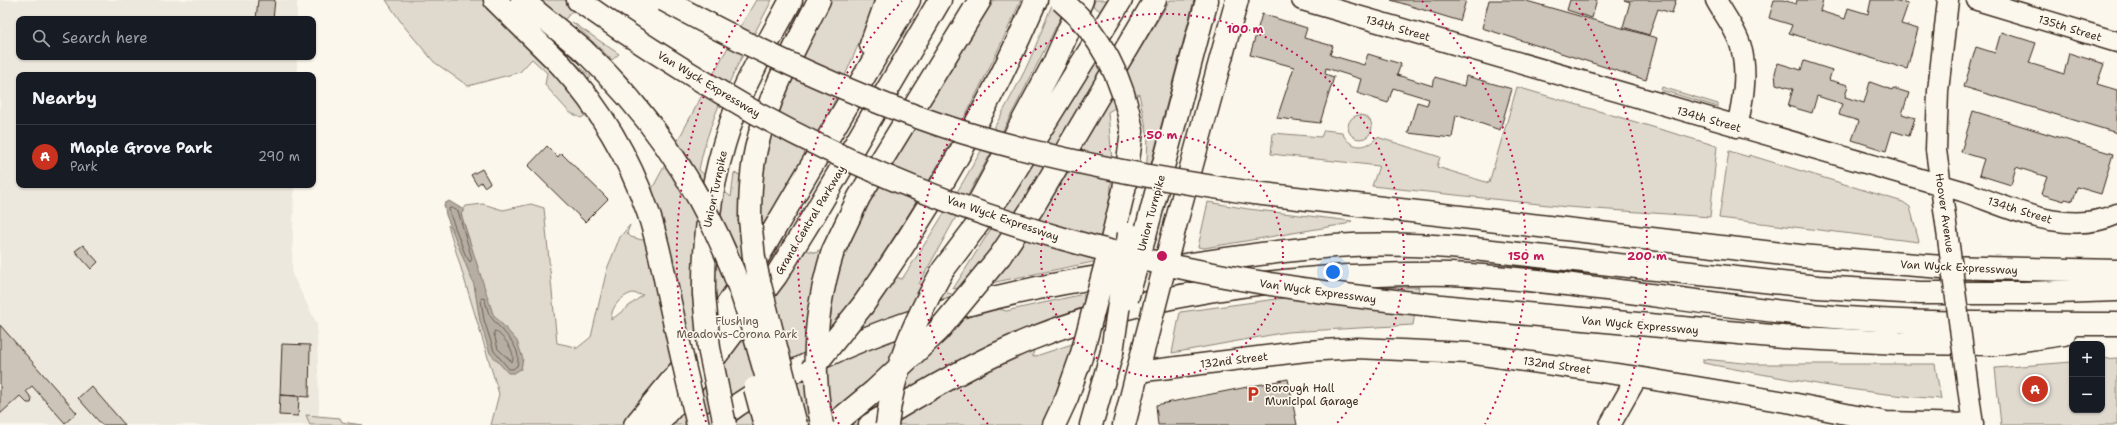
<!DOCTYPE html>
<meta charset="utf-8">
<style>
:root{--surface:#171b24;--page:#242831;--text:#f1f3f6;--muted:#9ea1a6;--line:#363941;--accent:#c8321e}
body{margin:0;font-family:"Shantell Sans",sans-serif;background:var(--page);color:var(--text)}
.controls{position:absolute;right:12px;bottom:12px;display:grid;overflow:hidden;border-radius:8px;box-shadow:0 1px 3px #0004}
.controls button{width:36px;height:36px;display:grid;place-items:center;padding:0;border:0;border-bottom:1px solid var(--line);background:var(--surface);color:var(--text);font:20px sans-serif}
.you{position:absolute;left:1333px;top:272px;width:14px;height:14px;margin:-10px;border:3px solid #fff;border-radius:50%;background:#1a73e8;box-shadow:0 0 0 6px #1a73e833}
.badge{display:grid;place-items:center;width:26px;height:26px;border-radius:50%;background:var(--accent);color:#fff;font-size:13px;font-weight:700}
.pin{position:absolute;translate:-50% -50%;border:2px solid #fff;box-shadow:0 1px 4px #0006}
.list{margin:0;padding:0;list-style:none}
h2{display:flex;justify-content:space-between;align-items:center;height:52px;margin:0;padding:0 16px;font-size:17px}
h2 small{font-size:13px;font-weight:400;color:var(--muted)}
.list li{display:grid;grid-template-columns:26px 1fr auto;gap:12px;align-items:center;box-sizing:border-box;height:64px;padding:0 16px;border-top:1px solid var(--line)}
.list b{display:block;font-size:15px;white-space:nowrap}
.list p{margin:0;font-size:13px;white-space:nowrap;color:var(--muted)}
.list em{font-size:13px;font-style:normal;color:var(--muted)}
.icon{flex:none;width:22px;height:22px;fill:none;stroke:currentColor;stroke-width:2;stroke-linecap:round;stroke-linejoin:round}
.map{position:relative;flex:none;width:2117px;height:425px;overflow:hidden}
.search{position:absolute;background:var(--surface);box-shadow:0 1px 3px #0004;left:16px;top:16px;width:300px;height:44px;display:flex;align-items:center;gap:10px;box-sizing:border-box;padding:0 14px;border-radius:8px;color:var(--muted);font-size:15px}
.panel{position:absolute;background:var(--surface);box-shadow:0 1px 3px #0004;left:16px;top:72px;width:300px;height:116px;border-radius:8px}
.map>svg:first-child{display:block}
.built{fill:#ede8dd}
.green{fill:#dfd9ce;stroke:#8d8276;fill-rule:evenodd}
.water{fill:#b6aea2;stroke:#85796d}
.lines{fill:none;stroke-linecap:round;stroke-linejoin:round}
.shore{stroke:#6c5f53;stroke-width:1}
.building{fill:#ccc4b9;stroke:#3b2a1e}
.minor-casing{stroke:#3b2a1e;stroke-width:23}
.major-casing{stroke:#3b2a1e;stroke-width:25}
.highway-casing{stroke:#3b2a1e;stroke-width:25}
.minor{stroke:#fbf7ec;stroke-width:20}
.major{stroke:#fbf7ec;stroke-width:22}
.highway{stroke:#fbf7ec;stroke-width:22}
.minor-bridge-casing{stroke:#3b2a1e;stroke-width:23;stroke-linecap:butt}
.major-bridge-casing{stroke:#3b2a1e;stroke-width:25;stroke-linecap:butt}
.highway-bridge-casing{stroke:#3b2a1e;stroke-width:25;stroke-linecap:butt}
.minor-bridge{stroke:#fbf7ec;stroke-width:20}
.major-bridge{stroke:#fbf7ec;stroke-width:22}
.highway-bridge{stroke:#fbf7ec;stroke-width:22}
.ring{fill:none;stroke:#c2185b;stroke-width:2;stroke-dasharray:2 4}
.labels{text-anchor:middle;stroke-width:3.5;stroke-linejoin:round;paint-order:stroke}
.street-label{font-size:11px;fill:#3b2a1e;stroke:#fbf7ec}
.park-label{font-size:11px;fill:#64564a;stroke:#fbf7ec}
.poi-label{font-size:11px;fill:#3b2a1e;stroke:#fbf7ec;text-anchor:start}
.centre{fill:#c2185b;stroke:#fbf7ec;stroke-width:2}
.ring-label{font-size:12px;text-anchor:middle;font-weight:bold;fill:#c2185b;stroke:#fbf7ec;stroke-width:3.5;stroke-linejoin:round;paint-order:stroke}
</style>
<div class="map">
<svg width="2117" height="425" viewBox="0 0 2117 425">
<rect width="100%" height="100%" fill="#fbf7ec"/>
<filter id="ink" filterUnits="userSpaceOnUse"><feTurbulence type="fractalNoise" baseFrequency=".025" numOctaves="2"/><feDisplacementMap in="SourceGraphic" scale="8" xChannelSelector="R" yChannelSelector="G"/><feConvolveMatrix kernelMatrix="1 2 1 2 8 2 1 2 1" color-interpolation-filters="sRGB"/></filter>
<g filter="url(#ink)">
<path class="built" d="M0,0H297V19H19V57H297V75H19V185H294L292,274L317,324L319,407L318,417L307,416L310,425H0Z"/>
<path class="green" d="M386,0H581L535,56L552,72L587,114L581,118L569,112L545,85L547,73L532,59L520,72L468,86L434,62L403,25Z
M756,0H772C744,54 710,110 699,170L731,197L734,173L743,176L761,197L767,148L785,89L830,0H874L873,10L831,109L782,200L766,226L789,246L817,253L818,250L844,258L862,215L994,0H1021C979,94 931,185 872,270L902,279C945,214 985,147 1021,78C1034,53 1043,26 1054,0H1069C1023,96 971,190 919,284L1006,311L1084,294V307L1036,325L1033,357L1078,342L1064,382L1043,425H491L499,394L448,225L473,253L461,214L466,206L483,204L503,210L531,204L544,208L557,343L576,347V349L591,337L607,269L620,237L630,225L627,233L631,237L642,240L663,228L651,191L723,56ZM657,251V252L651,269L648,254ZM632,293L643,295L611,320C611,307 620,297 632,293Z
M1095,0H1109L1102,12L1093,6Z
M1170,0H1194L1146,183L1148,137L1139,94L1108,112L1112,161L1110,209L1098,261L991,283L1015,253L1061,184L1098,118Z
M572,22L619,54L612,60Z
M557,46L591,77L587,80Z
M1106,46L1112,53L1033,191L968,286L953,289Z
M1517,87L1717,146L1710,217L1567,207L1372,186L1379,166L1271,154L1273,133L1321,137L1324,130L1342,132C1348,148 1366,151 1377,137L1440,157L1437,167L1489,183Z
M1662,87L1718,104V107L1661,90Z
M1348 127a12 12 0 1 1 24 0a12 12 0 1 1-24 0Z
M1729,151L1749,157V155L1903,202L1910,207L1919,242L1719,218Z
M1208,202L1248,209L1352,221L1346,224L1204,248L1198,247Z
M1419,287L1413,325L1287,332L1172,353L1180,312L1358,288Z
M2117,358V425H2001L1995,368L2072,362V410H2102V359Z
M1703,359L1754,364H1935L1941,399C1861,394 1782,378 1703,363Z
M306,415L340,418L342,422L362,425H310Z"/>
<path class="water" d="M449,201L464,210L461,214L493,314L517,341L523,359L521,369L514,373H508L490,353L480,321L474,285L446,215L444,204Z"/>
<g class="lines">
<path class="shore" d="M452,208L458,211L472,259L470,262L465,254L450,214L449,209Z
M482,298L485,299C486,305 488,313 491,317C502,332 523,346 517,366L513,369H509L494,351L484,320L481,300Z
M495,331C503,336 517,352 512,362L498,349L494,334Z"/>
</g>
<path class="building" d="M258,0H275L273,19H256Z
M1391,0H1466L1460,21Z
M1489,0H1523L1657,38L1646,80L1482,28Z
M1570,0H1597L1592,18L1567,10Z
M1624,0H1676L1672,13L1658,9L1649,35L1623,27L1630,2Z
M1774,0H1783L1796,4L1797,0H1823L1820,11L1845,19L1848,8L1868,14L1871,0H1894L1908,4L1901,24L1918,29L1907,69L1789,33L1792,25L1769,18Z
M1262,14L1307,28L1304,38L1333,46L1330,55L1364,65L1368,54L1401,64L1397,75L1433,86L1435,77L1464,86L1466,76L1512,89L1500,130L1456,115L1452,138L1408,133L1417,102L1427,105L1429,99L1393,88L1388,103L1357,93L1361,79L1326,68L1325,74L1334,77L1320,123L1277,118L1294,67L1250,55Z
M2001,32L2036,43L2029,63L2064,74L2069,53L2104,64L2097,84L2117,90V133L1964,87L1976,47L1995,53Z
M1804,61L1832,70L1829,80L1848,85L1845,97L1864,103L1870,82L1892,90L1893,88L1909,93L1902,114L1915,118L1909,136L1892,131L1886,151L1852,140L1859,121L1839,115L1842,104L1817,96L1812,113L1788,106L1793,89L1776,84L1775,73L1778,63L1801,70Z
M1973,111L2113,154L2101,194L2077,187L2073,201L2065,199L2064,201L2041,194L2047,177L2016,167L2011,185L1979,175L1984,159L1961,152Z
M547,146L558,157L561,153L608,199L585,222L528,166Z
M482,169L490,183L484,187L481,182L477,185L471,175Z
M83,245L98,262L91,269L75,251Z
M0,325L77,413L65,423L32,386L26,391L32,399L31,403H27L20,396L0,414Z
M282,344L310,345L309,397L280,395Z
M1288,379L1297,425H1158L1156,405Z
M91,386L125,425H102L78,398Z
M280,395L299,396L298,416L279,415Z"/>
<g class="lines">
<defs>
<path id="minor" d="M1302,0L1962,191C2011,208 2066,237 2117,214
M1716,0C1724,15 1737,31 1741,47C1748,74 1743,100 1737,127
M1977,0L2117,42
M1947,231L1936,150L1938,91L1948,0
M1964,358L1973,425
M1137,372L1306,351L1357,348L1468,353L1637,377L1792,403L1886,422L1973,424
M1610,425L1637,377"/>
<path id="major" d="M1174,230L1237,0
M1145,235L1207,0
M704,294C703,229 714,166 737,106C751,69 773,35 791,0
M1091,425L1112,352
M1124,425L1145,343"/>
<path id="highway" d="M495,0L561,65
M522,0L583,50
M578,0L617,27
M871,45L887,0
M1254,193L1800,256L1942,267L2117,271
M978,204L1054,63L1082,0
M750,219C750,195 751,172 756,149C768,96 795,48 819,0
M833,251L859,197L980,0
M1000,256L1033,207L1155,0
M1108,256L1124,190L1132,131
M1178,266C1230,258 1282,250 1335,246C1381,243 1428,245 1474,249L1818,287L1920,293H2024L2117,290
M943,270L1002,192L1121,0
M863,305C932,207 989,110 1036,0
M1494,311L1783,337L1899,343L1996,344L2064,334
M635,425L696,351L748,274L909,0
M657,425L715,357L776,276L815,213L940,0
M710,425C822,338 981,293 1120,274
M833,425L873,392
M870,425C921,393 973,363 1028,340C1130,299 1239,282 1348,276C1382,275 1417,273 1451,274C1569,280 1685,302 1802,314C1907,325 2012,323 2117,324
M1054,425L1067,397L1081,357"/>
</defs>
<use href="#minor" class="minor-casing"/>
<use href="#major" class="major-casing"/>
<use href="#highway" class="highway-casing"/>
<use href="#minor" class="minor"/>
<use href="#major" class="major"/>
<use href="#highway" class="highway"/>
<defs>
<path id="minor-bridge" d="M1947,231L1964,358"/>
<path id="major-bridge" d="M704,294L709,348L725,425
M1127,299L1145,235
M1145,343L1174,230"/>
<path id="highway-bridge" d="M664,0C759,52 858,99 962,132C1057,161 1156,179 1254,193
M1061,0C1101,33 1124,81 1132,131
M617,27C662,57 709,86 756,113C853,166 958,209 1064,239C1205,279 1348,298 1494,311
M583,50C654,117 708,200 741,292C756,335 766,381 782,425
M561,65C600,108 629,157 648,212C658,240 663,269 669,298C678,340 688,383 698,425
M750,219L754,258L759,281L796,425
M1112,352L1129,234
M1081,357L1108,256
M811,370L863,305
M755,388L765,425
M873,392L938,331L1000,256
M822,425C810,365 815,309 833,251
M887,425C893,368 915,320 943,270"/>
</defs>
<use href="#minor-bridge" class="minor-bridge-casing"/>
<use href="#major-bridge" class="major-bridge-casing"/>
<use href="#highway-bridge" class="highway-bridge-casing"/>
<use href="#minor-bridge" class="minor-bridge"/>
<use href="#major-bridge" class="major-bridge"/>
<use href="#highway-bridge" class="highway-bridge"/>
</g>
</g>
<g class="ring">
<circle cx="1162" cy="256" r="121"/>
<path d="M988 424A242 242 0 1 1 1336 424"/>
<path d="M839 424A364 364 0 0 1 902 1M1422 1A364 364 0 0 1 1485 424"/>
<path d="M706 422A485 485 0 0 1 748 3M1576 3A485 485 0 0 1 1618 422"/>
</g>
<defs>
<symbol id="parking-bare" viewBox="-9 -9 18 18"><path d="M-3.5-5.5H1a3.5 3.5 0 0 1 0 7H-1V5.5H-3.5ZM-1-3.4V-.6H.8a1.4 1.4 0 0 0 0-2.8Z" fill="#c8321e" stroke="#fbf7ec" stroke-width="2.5" paint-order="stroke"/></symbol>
</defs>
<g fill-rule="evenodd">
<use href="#parking-bare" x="1242" y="383" width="22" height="22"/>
</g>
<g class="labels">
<g class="street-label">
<text transform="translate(1398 28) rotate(16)" y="4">134th Street</text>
<text transform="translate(2070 28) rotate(17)" y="4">135th Street</text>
<text transform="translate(709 84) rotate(31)" y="4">Van Wyck Expressway</text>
<text transform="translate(1709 119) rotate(16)" y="4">134th Street</text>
<text transform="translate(715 189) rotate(-78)" y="4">Union Turnpike</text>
<text transform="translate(2020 210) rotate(17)" y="4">134th Street</text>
<text transform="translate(1151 213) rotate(-75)" y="4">Union Turnpike</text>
<text transform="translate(1945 213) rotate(82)" y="4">Hoover Avenue</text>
<text transform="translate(1003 218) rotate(19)" y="4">Van Wyck Expressway</text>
<text transform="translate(810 220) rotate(-59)" y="4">Grand Central Parkway</text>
<text transform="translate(1959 267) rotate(3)" y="4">Van Wyck Expressway</text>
<text transform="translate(1318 291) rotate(8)" y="4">Van Wyck Expressway</text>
<text transform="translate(1640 325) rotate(5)" y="4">Van Wyck Expressway</text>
<text transform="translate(1234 360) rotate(-7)" y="4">132nd Street</text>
<text transform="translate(1557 365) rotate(8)" y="4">132nd Street</text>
</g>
<g class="park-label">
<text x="737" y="325">Flushing<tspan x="737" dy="13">Meadows-Corona Park</tspan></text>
</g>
<g class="poi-label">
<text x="1265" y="392">Borough Hall<tspan x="1265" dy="13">Municipal Garage</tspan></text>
</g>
</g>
<circle cx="1162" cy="256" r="6" class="centre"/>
<g class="ring-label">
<text x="1245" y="33">100 m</text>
<text x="1162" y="139">50 m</text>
<text x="1526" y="260">150 m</text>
<text x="1647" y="260">200 m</text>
</g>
</svg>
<div class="controls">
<button>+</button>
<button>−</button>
</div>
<div class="you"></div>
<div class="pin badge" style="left:2035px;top:389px">A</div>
<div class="search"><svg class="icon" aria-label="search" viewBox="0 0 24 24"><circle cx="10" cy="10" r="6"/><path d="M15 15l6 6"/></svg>Search here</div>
<section class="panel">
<h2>Nearby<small></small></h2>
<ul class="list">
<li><span class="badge">A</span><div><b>Maple Grove Park</b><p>Park</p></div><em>290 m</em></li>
</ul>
</section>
</div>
